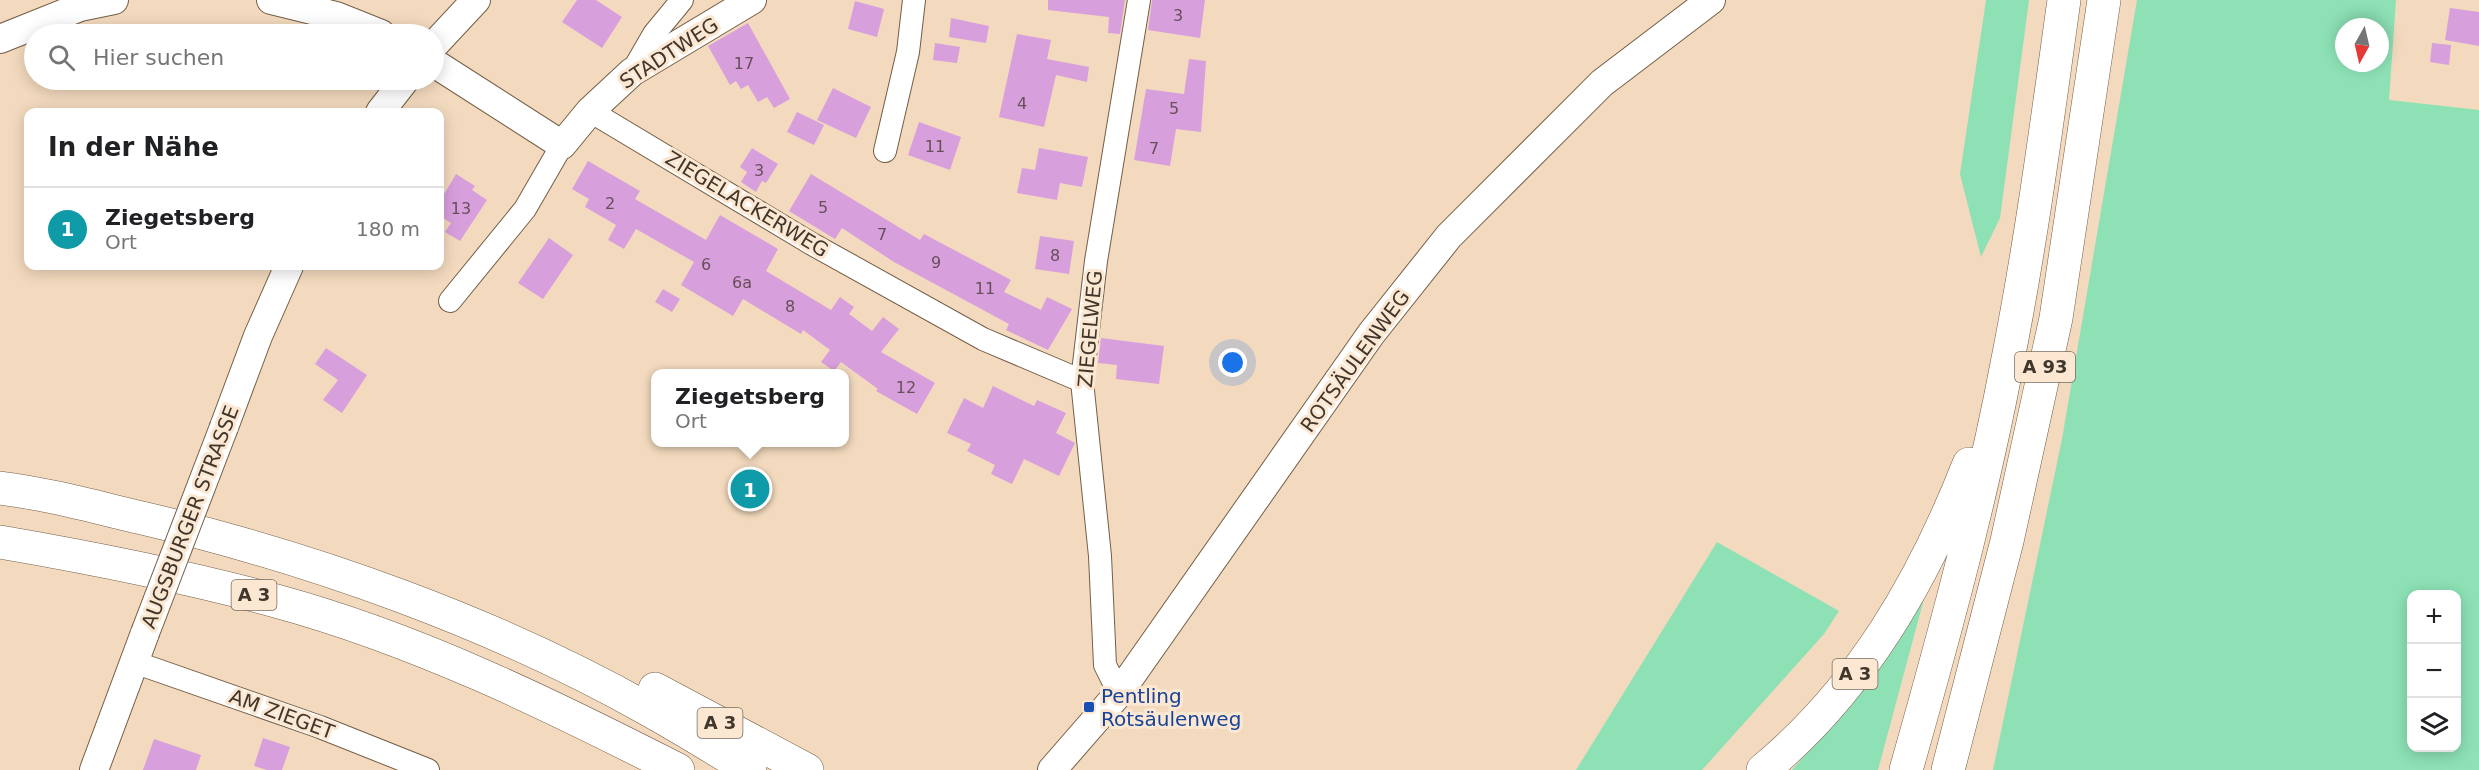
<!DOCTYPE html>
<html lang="de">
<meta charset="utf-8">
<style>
:root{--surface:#fff;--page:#f2f2f2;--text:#202124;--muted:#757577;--line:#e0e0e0;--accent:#ea580c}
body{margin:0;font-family:"DejaVu Sans",sans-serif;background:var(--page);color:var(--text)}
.controls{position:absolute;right:18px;bottom:18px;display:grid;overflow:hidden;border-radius:12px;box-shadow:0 3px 15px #0003}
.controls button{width:54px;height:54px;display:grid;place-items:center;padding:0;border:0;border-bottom:2px solid var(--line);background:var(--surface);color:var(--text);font:30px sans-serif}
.compass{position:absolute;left:2335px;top:18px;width:54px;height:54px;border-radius:50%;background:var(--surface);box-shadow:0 3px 15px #0003;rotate:188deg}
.you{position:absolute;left:1233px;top:363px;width:21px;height:21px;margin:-15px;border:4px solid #fff;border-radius:50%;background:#1a73e8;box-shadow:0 0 0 9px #1a73e833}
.badge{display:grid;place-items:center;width:39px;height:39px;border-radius:50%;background:var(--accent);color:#fff;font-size:20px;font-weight:700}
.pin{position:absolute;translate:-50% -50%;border:3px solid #fff;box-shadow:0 2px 6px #0006}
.popup{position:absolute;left:651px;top:369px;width:198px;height:78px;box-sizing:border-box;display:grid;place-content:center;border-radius:12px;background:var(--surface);filter:drop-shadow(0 2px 4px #0005);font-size:20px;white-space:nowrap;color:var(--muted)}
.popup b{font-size:22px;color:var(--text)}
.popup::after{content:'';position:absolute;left:50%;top:100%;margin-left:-12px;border:12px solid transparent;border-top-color:var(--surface)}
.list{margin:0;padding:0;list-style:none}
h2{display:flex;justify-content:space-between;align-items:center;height:78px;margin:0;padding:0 24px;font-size:26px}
h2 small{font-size:20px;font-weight:400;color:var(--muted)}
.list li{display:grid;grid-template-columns:39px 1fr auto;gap:18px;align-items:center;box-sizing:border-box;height:84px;padding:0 24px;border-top:2px solid var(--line)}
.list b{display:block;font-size:22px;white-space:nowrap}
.list p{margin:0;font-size:20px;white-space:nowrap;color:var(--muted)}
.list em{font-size:20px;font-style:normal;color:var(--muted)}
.icon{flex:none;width:33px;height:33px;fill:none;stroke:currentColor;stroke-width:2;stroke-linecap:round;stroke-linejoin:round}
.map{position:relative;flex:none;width:2479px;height:770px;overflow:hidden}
.search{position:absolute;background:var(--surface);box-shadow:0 3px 15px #0003;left:24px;top:24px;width:420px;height:66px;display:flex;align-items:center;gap:15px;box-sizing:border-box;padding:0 21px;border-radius:33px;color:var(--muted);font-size:22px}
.panel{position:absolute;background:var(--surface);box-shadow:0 3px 15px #0003;left:24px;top:108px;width:420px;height:162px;border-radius:12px}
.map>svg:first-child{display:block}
.green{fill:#8de1b5;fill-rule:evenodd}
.building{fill:#d89fdd}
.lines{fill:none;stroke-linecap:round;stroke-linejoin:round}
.minor-casing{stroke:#745e46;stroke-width:24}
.tertiary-casing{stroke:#745e46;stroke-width:30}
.motorway-casing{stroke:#745e46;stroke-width:34}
.minor{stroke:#fff;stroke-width:22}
.tertiary{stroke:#fff;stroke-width:28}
.motorway{stroke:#fff;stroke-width:33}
.tertiary-bridge-casing{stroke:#745e46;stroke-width:30;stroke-linecap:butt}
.tertiary-bridge{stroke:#fff;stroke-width:28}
.transit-dot{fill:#1a4fb4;stroke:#fce8d2;stroke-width:2}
.labels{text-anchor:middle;stroke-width:6;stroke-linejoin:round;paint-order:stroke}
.number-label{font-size:16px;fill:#665058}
.shield{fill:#fce8d2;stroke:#786b5d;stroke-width:1.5}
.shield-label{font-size:18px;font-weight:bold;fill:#40362b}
.street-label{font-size:20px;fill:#40362b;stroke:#fce8d2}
.transit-label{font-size:20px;fill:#164399;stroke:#fce8d2;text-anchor:start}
</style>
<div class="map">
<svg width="2479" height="770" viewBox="0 0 2479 770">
<rect width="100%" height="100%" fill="#f3dabe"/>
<path class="green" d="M1986,0H2029L2000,218L1981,257L1960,174Z
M2137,0H2396L2389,100L2479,110V770H1993L2062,439ZM2344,27H2380V63H2344ZM2412,594H2456V748H2412Z
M1717,542L1839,611L1824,634L1702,770H1576Z
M1925,595L1878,770H1792L1865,687Z"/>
<path class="building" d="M577,0H596L622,17L602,48L562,22Z
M1048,0H1125L1120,34L1108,33L1109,17L1048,10Z
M1152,0H1205L1200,38L1148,30Z
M855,1L884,9L877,37L848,29Z
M2450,8L2479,12V46L2445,40Z
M951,18L989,26L986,43L949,37Z
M748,23L790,99L774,108L767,97L758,102L748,85L741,89L736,81L730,85L708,46Z
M1017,34L1051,40L1047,59L1089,67L1087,82L1056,75L1044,127L999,117Z
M935,43L960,47L957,63L933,60Z
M2432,43L2451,45L2449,65L2430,62Z
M1189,59L1206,61L1201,132L1176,129L1170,166L1134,160L1146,89L1184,94Z
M833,88L871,107L856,138L817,120Z
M797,112L824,125L814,145L787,132Z
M919,122L961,137L950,170L908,155Z
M752,148L778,164L766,183L762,181L756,192L741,182L747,172L740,167Z
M1039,148L1088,157L1082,187L1060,183L1057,200L1017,193L1022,168L1035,170Z
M588,161L640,191L635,199L706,240L720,215L778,249L766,271L831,310L840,297L854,307L849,314L872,331L883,317L899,329L881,352L935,383L917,414L876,391L878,389L841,362L834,371L821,362L830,350L803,330L801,334L743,299L733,316L681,285L694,262L636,229L624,249L608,240L616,225L585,207L589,199L572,189Z
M456,174L475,186L472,190L487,200L460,241L445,232L451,223L440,216V201Z
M811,174L920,240L924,234L1011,280L1004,292L1041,310L1047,297L1072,309L1048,350L1006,330L1009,324L894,262L842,228L835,239L789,211Z
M1040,236L1074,241L1069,274L1035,269Z
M549,238L573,255L543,299L518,283Z
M663,289L680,299L672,312L655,302Z
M1101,338L1164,346L1159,384L1116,379L1117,365L1098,363Z
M326,348L367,375L342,413L323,400L338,380L315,364Z
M993,386L1034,406L1037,400L1066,413L1056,433L1075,443L1059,476L1024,459L1012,484L991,474L995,465L967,451L971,444L947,433L964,398L983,408Z
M263,738L290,747L282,770H267L254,766Z
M154,739L201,755L196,770H143Z"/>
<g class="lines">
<defs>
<path id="minor" d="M632,72L654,34L682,0
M590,111L812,244L983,339L1082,381
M885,151L908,52L914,0
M450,301L525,209L562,145
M134,662L320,727L428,770
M1119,693L1105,665L1100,556L1082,381L1096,261L1139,0"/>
<path id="tertiary" d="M271,0L336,16L381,34
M0,39L80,7L114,0
M434,45L476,0
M434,63L562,145L590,111L632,72L752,0
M380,112L405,80
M224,427L258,336L289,266
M94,770L145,633
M1052,770L1119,693L1371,334L1449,236L1602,83L1711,0"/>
<path id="motorway" d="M0,488C48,494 95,507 142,518C313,558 495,623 649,710C683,729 717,750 750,770
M0,542C93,558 185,576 276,601C416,639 549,704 678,770
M655,689L807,770
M1763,770C1861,689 1923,581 1969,464
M1906,770C1944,636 1981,501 2007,364C2031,244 2047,122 2064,0
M1948,770L2007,541L2056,318L2104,0"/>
</defs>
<use href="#minor" class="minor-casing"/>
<use href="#tertiary" class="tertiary-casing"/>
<use href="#motorway" class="motorway-casing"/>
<use href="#minor" class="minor"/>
<use href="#tertiary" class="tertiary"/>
<use href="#motorway" class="motorway"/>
<defs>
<path id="tertiary-bridge" d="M145,633L224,427"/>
</defs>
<use href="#tertiary-bridge" class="tertiary-bridge-casing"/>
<use href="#tertiary-bridge" class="tertiary-bridge"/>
</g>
<rect class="transit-dot" x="1083" y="701" width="12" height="12" rx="3"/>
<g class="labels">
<g class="number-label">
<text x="1178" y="21">3</text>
<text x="744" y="69">17</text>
<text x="1022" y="109">4</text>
<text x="1174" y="114">5</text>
<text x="935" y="152">11</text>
<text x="1154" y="154">7</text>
<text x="759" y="176">3</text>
<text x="610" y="209">2</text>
<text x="823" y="213">5</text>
<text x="461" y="214">13</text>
<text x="882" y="240">7</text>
<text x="1055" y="261">8</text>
<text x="936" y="268">9</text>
<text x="706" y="270">6</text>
<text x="742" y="288">6a</text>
<text x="985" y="294">11</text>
<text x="790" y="312">8</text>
<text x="906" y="393">12</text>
</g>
<g class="shield">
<rect x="2015" y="352" width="60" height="30" rx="4.5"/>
<rect x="231.5" y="580" width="45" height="30" rx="4.5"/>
<rect x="1832.5" y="659" width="45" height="30" rx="4.5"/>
<rect x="697.5" y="708" width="45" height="30" rx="4.5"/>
</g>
<g class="shield-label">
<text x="2045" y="373">A 93</text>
<text x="254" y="601">A 3</text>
<text x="1855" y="680">A 3</text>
<text x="720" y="729">A 3</text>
</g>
<g class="street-label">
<text transform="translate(669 53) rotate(-33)" y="7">STADTWEG</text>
<text transform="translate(747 204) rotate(31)" y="7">ZIEGELACKERWEG</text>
<text transform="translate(1090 329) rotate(-85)" y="7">ZIEGELWEG</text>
<text transform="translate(1355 361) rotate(-54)" y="7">ROTSÄULENWEG</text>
<text transform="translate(190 517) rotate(-69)" y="7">AUGSBURGER STRASSE</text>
<text transform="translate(282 714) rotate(20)" y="7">AM ZIEGET</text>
</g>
<g class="transit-label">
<text x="1101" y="703">Pentling<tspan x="1101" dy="23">Rotsäulenweg</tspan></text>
</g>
</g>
</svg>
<div class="controls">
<button>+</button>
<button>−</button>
<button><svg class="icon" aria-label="layers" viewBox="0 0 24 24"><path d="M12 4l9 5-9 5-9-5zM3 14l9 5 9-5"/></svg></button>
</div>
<svg class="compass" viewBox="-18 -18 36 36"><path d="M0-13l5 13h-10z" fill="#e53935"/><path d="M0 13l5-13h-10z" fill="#757577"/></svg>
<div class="you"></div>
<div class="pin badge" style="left:750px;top:489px;background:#0f9aa8">1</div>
<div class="popup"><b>Ziegetsberg</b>Ort</div>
<div class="search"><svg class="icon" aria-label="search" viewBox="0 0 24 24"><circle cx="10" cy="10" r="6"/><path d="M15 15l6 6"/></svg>Hier suchen</div>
<section class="panel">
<h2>In der Nähe<small></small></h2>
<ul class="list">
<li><span class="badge" style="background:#0f9aa8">1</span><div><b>Ziegetsberg</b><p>Ort</p></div><em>180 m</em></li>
</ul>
</section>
</div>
